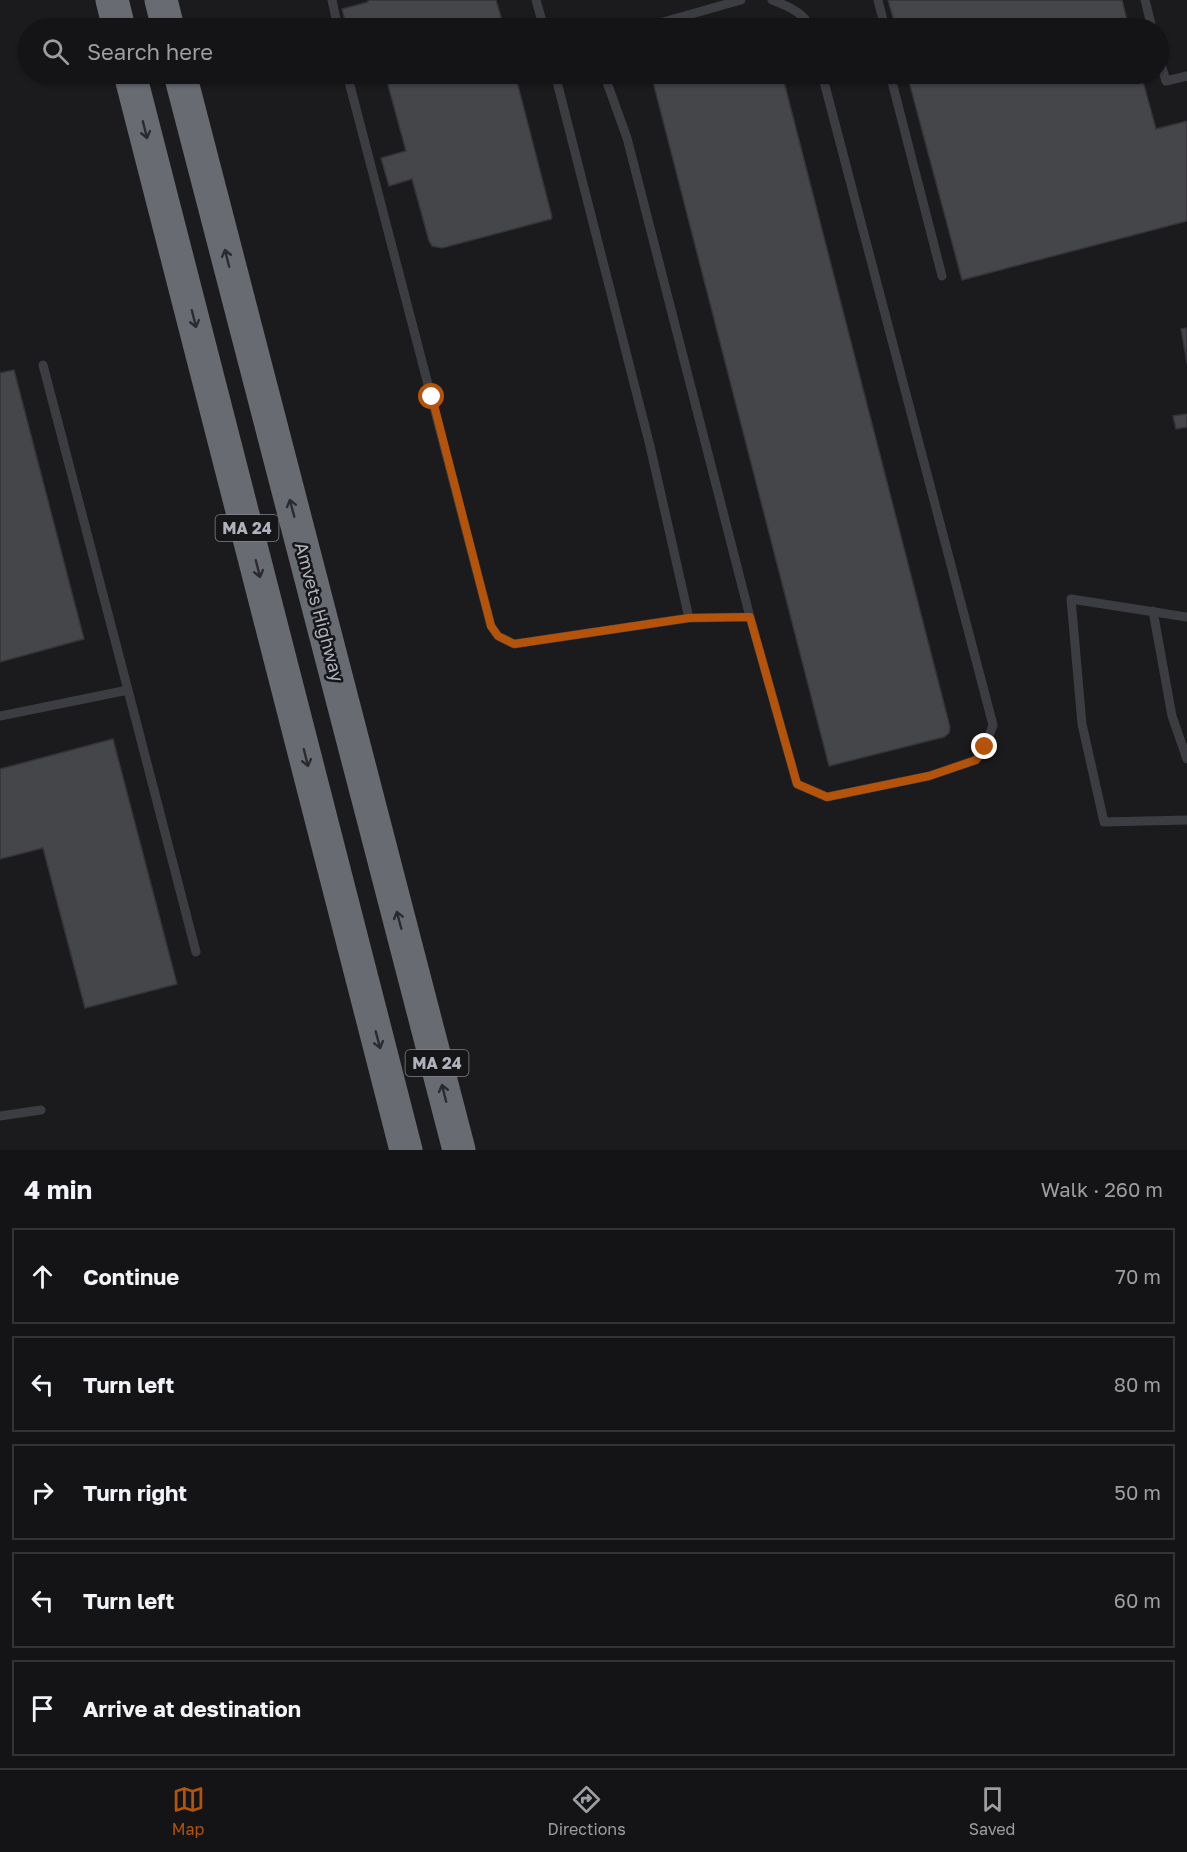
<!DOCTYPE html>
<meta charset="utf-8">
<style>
:root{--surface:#141416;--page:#212123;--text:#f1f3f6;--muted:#9d9ea1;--line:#333335;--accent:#b45309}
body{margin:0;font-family:"Golos Text",sans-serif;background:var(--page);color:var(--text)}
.stop{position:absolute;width:18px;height:18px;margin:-14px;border:4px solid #b45309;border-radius:50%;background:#fff}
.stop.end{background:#b45309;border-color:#fff;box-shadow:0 2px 6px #0008}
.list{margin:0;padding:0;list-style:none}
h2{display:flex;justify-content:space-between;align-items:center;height:78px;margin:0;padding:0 24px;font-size:26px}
h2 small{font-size:20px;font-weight:400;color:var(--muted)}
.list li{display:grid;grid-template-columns:39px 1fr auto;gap:18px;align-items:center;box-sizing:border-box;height:96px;margin:0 12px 12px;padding:0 12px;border:2px solid var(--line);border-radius:0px}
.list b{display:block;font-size:22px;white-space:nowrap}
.list em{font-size:20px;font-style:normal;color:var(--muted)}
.icon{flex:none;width:33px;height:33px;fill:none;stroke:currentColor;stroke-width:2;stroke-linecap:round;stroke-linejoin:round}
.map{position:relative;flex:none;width:1187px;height:1150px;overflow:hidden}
.search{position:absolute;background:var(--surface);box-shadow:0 2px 4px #0004;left:18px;right:18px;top:18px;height:66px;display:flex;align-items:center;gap:15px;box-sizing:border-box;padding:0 21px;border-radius:33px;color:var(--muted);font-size:22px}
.sheet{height:618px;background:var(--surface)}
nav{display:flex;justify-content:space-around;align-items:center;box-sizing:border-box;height:84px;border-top:2px solid var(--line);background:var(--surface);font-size:16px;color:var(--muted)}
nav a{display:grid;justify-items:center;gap:3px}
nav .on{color:var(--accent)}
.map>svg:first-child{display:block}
.building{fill:#45464a;stroke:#353539;stroke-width:1.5}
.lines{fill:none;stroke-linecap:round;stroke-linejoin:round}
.service{stroke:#3c3d42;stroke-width:9}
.motorway{stroke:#696b73;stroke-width:33}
.oneway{stroke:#2b2b2f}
.route{stroke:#b45309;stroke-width:8}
.labels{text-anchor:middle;stroke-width:5;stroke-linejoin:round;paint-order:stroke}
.shield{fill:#161618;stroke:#81838b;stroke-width:1.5}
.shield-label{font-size:16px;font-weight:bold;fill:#afb2bc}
.street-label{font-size:18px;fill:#afb2bc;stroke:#161618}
</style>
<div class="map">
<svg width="1187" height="1150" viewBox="0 0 1187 1150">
<rect width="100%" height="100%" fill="#1b1b1d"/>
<path class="building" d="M368,0H496L504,28H347L342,9L368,2Z
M888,0H1122L1129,28H896Z
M385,74H515L552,217L551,219L442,248L432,246L429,241L412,179L389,186L381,158L406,151Z
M651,74H782L950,727L949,733L944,737L829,766Z
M907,74H1141L1156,129L1187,121V221L962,280Z
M1187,328V363L1181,329Z
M14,370L84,639L0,662V373Z
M1187,414V427L1176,429L1173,416Z
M113,739L177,984L85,1008L43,848L0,859V769Z"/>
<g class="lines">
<path class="service" d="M332,0L338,28
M536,0L544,28
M772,0C785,5 806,13 810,28
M878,0L885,28
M1145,0L1152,28
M543,23L556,28
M642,28L741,0
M1158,54L1166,81L1187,76
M347,74L491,626L498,636L514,644L689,618
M555,74L650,446L689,618L750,617L627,138L604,74
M890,74L942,276
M43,365L128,690
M1153,611L1172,716L1187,759
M750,617L797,784L827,797L929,776L976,760L985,747L993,725L822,74
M1187,617L1071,599L1082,724L1104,822L1187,820
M0,716L128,690L196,952
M0,1116L41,1110"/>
<path class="motorway" d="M112,0L119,28
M161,0L168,28
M130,74L406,1150
M180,74L459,1150"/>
</g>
<defs><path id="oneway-shaft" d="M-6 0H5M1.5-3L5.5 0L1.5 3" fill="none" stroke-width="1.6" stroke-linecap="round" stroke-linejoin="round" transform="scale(1.5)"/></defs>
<g class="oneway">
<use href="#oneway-shaft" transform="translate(145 130) rotate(76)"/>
<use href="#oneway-shaft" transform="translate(227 258) rotate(-104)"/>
<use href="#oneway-shaft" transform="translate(194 319) rotate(76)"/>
<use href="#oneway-shaft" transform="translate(292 508) rotate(-105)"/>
<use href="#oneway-shaft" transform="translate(258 569) rotate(76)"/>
<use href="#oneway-shaft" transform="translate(306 758) rotate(76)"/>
<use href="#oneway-shaft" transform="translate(399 920) rotate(-105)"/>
<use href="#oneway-shaft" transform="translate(378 1040) rotate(75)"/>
<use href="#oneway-shaft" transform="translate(444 1093) rotate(-104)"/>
</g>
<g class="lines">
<path class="route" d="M432,397L491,626L498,636L514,644L689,618L750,617L797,784L827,797L929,776L976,760L985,747"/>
</g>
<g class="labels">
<g class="shield">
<rect x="215.5" y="515" width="63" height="26" rx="4.5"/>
<rect x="405.5" y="1050" width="63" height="26" rx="4.5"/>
</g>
<g class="shield-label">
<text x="247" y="534">MA 24</text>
<text x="437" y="1069">MA 24</text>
</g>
<g class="street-label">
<text transform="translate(319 612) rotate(75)" y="6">Amvets Highway</text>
</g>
</g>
</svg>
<div class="stop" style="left:432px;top:397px"></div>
<div class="stop end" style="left:985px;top:747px"></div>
<div class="search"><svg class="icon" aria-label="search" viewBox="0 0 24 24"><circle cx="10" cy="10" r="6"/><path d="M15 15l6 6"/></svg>Search here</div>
</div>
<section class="sheet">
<h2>4 min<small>Walk · 260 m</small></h2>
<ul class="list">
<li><svg class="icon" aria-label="ahead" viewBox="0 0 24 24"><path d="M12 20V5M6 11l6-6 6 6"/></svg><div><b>Continue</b></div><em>70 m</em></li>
<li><svg class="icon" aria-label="left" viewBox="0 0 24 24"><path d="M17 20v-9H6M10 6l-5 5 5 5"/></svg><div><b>Turn left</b></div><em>80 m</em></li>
<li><svg class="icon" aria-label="right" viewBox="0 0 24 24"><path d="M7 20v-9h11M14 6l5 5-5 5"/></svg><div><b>Turn right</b></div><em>50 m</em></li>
<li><svg class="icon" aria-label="left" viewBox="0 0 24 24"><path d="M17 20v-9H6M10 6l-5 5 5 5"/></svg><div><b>Turn left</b></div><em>60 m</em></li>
<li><svg class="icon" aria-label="arrive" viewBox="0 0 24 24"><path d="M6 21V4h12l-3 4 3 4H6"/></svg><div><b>Arrive at destination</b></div></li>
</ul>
</section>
<nav>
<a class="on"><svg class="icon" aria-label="map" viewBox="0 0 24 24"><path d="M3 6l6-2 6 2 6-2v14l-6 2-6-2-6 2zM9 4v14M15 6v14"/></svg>Map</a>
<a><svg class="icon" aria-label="directions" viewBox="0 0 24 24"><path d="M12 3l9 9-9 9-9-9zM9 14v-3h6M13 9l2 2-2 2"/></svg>Directions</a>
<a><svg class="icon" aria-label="saved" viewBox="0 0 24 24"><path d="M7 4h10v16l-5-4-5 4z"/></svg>Saved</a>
</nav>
